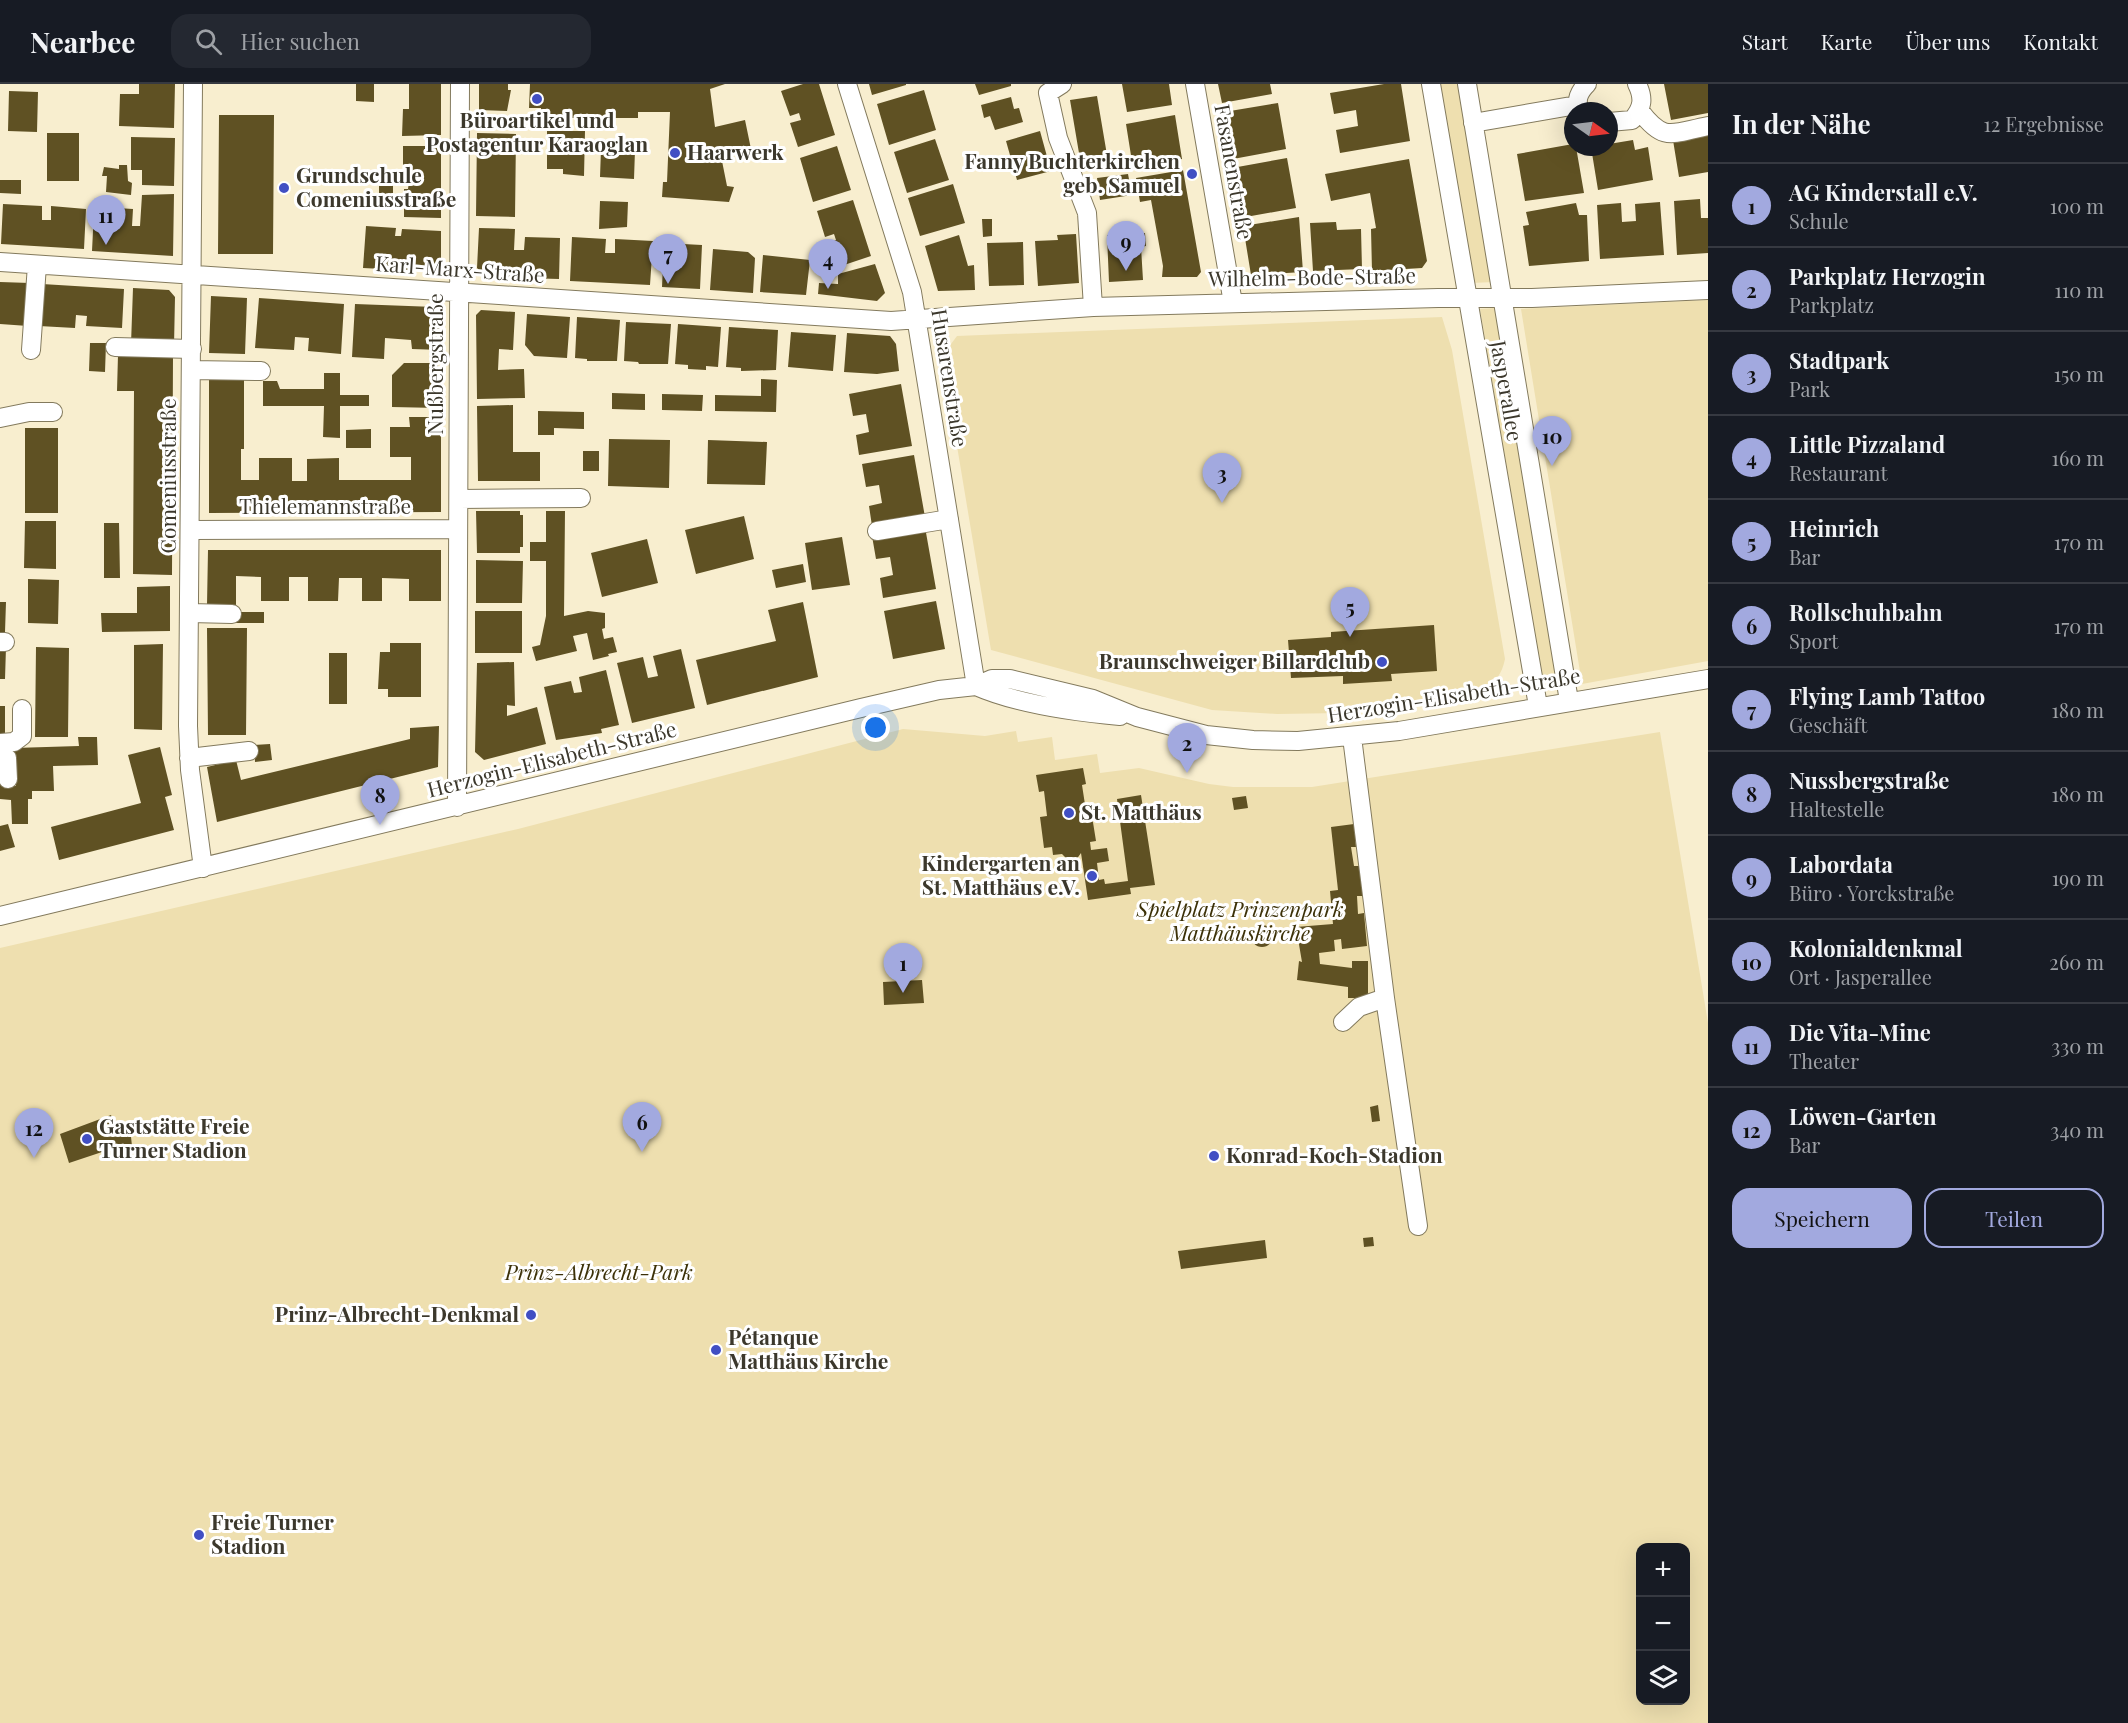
<!DOCTYPE html>
<html lang="de">
<meta charset="utf-8">
<style>
:root{--surface:#171b24;--page:#242831;--text:#f1f3f6;--muted:#9ea1a6;--line:#363941;--accent:#a2a9df}
body{margin:0;font-family:"Playfair Display",serif;background:var(--page);color:var(--text)}
.controls{position:absolute;right:18px;bottom:18px;display:grid;overflow:hidden;border-radius:12px;box-shadow:0 6px 24px #0002}
.controls button{width:54px;height:54px;display:grid;place-items:center;padding:0;border:0;border-bottom:2px solid var(--line);background:var(--surface);color:var(--text);font:30px sans-serif}
.compass{position:absolute;left:1564px;top:18px;width:54px;height:54px;border-radius:50%;background:var(--surface);box-shadow:0 6px 24px #0002;rotate:104deg}
.you{position:absolute;left:876px;top:644px;width:21px;height:21px;margin:-15px;border:4px solid #fff;border-radius:50%;background:#1a73e8;box-shadow:0 0 0 9px #1a73e833}
.badge{display:grid;place-items:center;width:39px;height:39px;border-radius:50%;background:var(--accent);color:#111;font-size:20px;font-weight:700}
.pin{position:absolute;translate:-50% -50px;filter:drop-shadow(0 2px 3px #0008)}
.pin::after{content:'';position:absolute;top:32px;width:21px;height:18px;background:inherit;clip-path:polygon(0 0,100% 0,50% 100%)}
.list{margin:0;padding:0;list-style:none}
h2{display:flex;justify-content:space-between;align-items:center;height:78px;margin:0;padding:0 24px;font-size:26px}
h2 small{font-size:20px;font-weight:400;color:var(--muted)}
.list li{display:grid;grid-template-columns:39px 1fr auto;gap:18px;align-items:center;box-sizing:border-box;height:84px;padding:0 24px;border-top:2px solid var(--line)}
.list b{display:block;font-size:22px;white-space:nowrap}
.list p{margin:0;font-size:20px;white-space:nowrap;color:var(--muted)}
.list em{font-size:20px;font-style:normal;color:var(--muted)}
.actions{display:flex;gap:12px;padding:18px 24px}
.actions a{flex:1;padding:14px 0;border:2px solid var(--accent);border-radius:18px;text-align:center;font-size:21px;color:var(--accent)}
.actions .main{background:var(--accent);color:#111}
.icon{flex:none;width:33px;height:33px;fill:none;stroke:currentColor;stroke-width:2;stroke-linecap:round;stroke-linejoin:round}
.map{position:relative;flex:none;width:1708px;height:1639px;overflow:hidden}
header{display:flex;align-items:center;gap:36px;box-sizing:border-box;height:84px;padding:0 30px;background:var(--surface);border-bottom:2px solid var(--line)}
header strong{font-size:28px}
nav{display:flex;gap:33px;margin-inline-start:auto;font-size:21px}
.search{width:420px;height:54px;background:var(--page);display:flex;align-items:center;gap:15px;box-sizing:border-box;padding:0 21px;border-radius:18px;color:var(--muted);font-size:22px}
main{display:flex}
aside{flex:1;background:var(--surface)}
.map>svg:first-child{display:block}
.green{fill:#eedfaf;fill-rule:evenodd}
.building{fill:#5f5123}
.lines{fill:none;stroke-linecap:round;stroke-linejoin:round}
.minor-casing{stroke:#837a5d;stroke-width:20}
.minor{stroke:#fff;stroke-width:18}
.poi-dot{fill:#414fc3;stroke:#fff;stroke-width:2}
.labels{text-anchor:middle;stroke-width:6;stroke-linejoin:round;paint-order:stroke}
.poi-label{font-size:21px;font-weight:bold;fill:#3c382c;stroke:#fff;text-anchor:start}
.street-label{font-size:21px;fill:#3c382c;stroke:#fff}
.park-label{font-size:21px;font-style:italic;fill:#3c3108;stroke:#fff}
</style>
<header>
<strong>Nearbee</strong>
<div class="search"><svg class="icon" aria-label="search" viewBox="0 0 24 24"><circle cx="10" cy="10" r="6"/><path d="M15 15l6 6"/></svg>Hier suchen</div>
<nav><a>Start</a><a>Karte</a><a>Über uns</a><a>Kontakt</a></nav>
</header>
<main>
<div class="map">
<svg width="1708" height="1639" viewBox="0 0 1708 1639">
<rect width="100%" height="100%" fill="#f8eecf"/>
<path class="green" d="M1437,0H1461L1494,198L1471,199Z
M1708,216V577L1582,600L1521,225Z
M1495,224L1558,589L1542,593L1480,225Z
M1442,233L1452,266L1505,575C1502,590 1496,597 1484,607L1342,629L1277,630L1212,626L991,566L942,272L957,252Z
M903,645L985,652L1016,647L1018,658L1052,653L1055,676L1097,670L1100,689L1139,684L1209,700L1233,703H1312L1660,648L1708,939V1639H0V864L518,745ZM1640,1464H1686V1616H1640Z"/>
<path class="building" d="M139,0H175L174,44L119,42L120,10H139Z
M356,0H374V18L356,17Z
M409,0H441V51L402,52L403,25H409Z
M479,0H508V6H511L507,27L479,26Z
M530,0H725L710,5L715,43L745,36L751,65L721,72L727,102L734,103L729,118L662,113L663,98H667L670,28H638V34H541V24H529Z
M803,0H819L835,51L798,63L790,39L801,36L799,29L790,32L781,7Z
M869,0H906V1L872,11Z
M975,0H1011V2L979,11Z
M1122,0H1169L1172,21L1127,28Z
M1218,0H1270L1272,10L1222,19Z
M1384,0H1401L1410,57L1340,69L1336,46L1358,42L1356,26L1334,30L1330,9Z
M1664,0H1708V29L1671,36Z
M924,6L936,46L889,61L877,20Z
M9,7L38,8L37,48L8,47Z
M1097,12L1107,71L1080,75L1070,16Z
M1011,13L1014,25L1019,24L1023,38L995,46L990,32L984,34L981,21Z
M1278,19L1286,65L1233,75L1224,28Z
M219,31H274L273,170H218Z
M1175,31L1182,75L1133,84L1126,40Z
M1708,45V88L1679,93L1672,50Z
M547,47H585L584,92L563,90V85H547Z
M1040,47L1051,87L1017,96L1006,57Z
M47,49H79V97H47Z
M477,49L516,50L515,133L476,132Z
M131,53L175,54L174,102L142,101V86H131Z
M935,55L949,96L907,109L894,68Z
M1633,56L1635,66L1648,63L1653,96L1598,106L1591,63H1609V60Z
M1573,60L1576,63L1584,109L1525,117L1517,70Z
M403,62H441V134L404,133V105H408L409,98L408,90L403,91Z
M837,62L851,106L813,118L800,74Z
M601,65L635,66L634,95L600,93Z
M1287,74L1296,124L1240,134L1232,84Z
M1409,75L1427,177L1422,184L1372,187L1371,145L1376,144L1370,109L1331,117L1325,90Z
M119,81H127L128,97L132,99L131,111L106,108L107,92H102L104,83L119,85Z
M1183,86L1201,188L1197,193H1162L1163,182L1151,116L1140,118L1136,94Z
M1128,90L1132,111L1100,116L1097,94Z
M0,96H21V110L0,109Z
M379,100H393V111H379Z
M953,100L965,139L920,152L908,114Z
M174,110L173,172L92,167L94,127L116,129L117,124L133,125L132,142H140L142,111Z
M1700,115L1701,134H1708V169L1677,171L1674,117Z
M853,116L871,172L835,184L826,159L836,156L834,150L825,153L817,127Z
M600,117L628,118L627,143L599,145Z
M1660,118L1664,171L1600,175L1597,121L1621,119L1622,138L1636,137L1635,120Z
M1576,119L1579,131H1587L1589,177L1529,182L1523,142L1529,141L1526,128Z
M3,120L42,122V136H51V122L86,125L84,165L1,160Z
M1299,133L1303,188L1251,191L1243,142Z
M982,135H992V152L983,153Z
M1336,138L1337,146L1361,145L1362,185L1313,187L1310,139Z
M366,142L396,144L395,152H401L402,145L441,147V188L363,184Z
M479,144L515,145L514,166H524L525,153L560,154L559,195L486,193L477,184Z
M1145,149L1146,162L1141,163L1143,196L1109,198L1107,151Z
M1076,150L1079,199L1038,202L1035,157L1058,156L1057,151Z
M959,151L968,182L974,181L975,206L938,207L925,162Z
M572,153L606,155L605,169H615V155L653,157L650,201L570,197Z
M1023,158L1024,201L989,202L987,159Z
M664,159L702,161L700,205L662,203Z
M713,165L748,168L755,174L753,209L710,206Z
M763,171L810,176L806,211L760,208Z
M875,180L885,209L877,217L818,210L819,199L838,200V190Z
M0,198L30,199L28,242L0,240Z
M42,200L124,205L122,244L86,242L87,232L76,231L75,244L39,242Z
M133,204L169,206L175,213L174,262L131,260Z
M211,212L247,214L245,270L209,269Z
M259,214L344,220L341,270L308,267L309,254L295,253L294,266L255,264Z
M355,220L435,223L442,230L441,266L412,265L411,256L385,254L384,275L352,273Z
M481,226L515,228L513,266L499,265L498,286L524,285L525,314L477,315L476,231Z
M527,230L570,233L567,274L534,272L525,261Z
M577,233L620,236L617,277H587V275L575,274Z
M626,238L671,240L668,280H639L638,278L624,277Z
M678,240L721,243L718,283L706,282V286L688,285V281L675,280Z
M729,243L778,246L776,286L741,287V284L726,283Z
M791,248L836,251L833,287L788,283Z
M847,249L890,252L896,260L899,287L877,290L844,288Z
M90,259H106L105,288L89,287Z
M118,271H173L172,491L133,490L134,307H117Z
M404,279H438L439,324L392,323V291Z
M324,289H340V311H369V322H340V354L323,353L324,322H263V297H277L280,305H324Z
M209,290H244V365H241V396H259V374H292V397H307V375L339,374V396H411V373H390V343H410L409,333H441V428L209,429Z
M761,295L777,296L776,328L715,327V311L761,312Z
M901,300L912,362L859,371L856,351L869,348L866,330L853,332L849,310Z
M612,309L645,310V326L612,325Z
M662,310L703,311L702,327L662,326Z
M513,321V368H540V397H478L477,322Z
M538,327L584,328V345L554,344V351H538Z
M25,344H58V429H25Z
M371,345V364H346V346Z
M609,355L670,356L669,404L608,402Z
M708,356L767,358L765,401L707,400Z
M583,367H599V387H583Z
M914,371L925,433L872,442L869,422L882,419L879,401L866,403L862,380Z
M476,427H520V431H523V463H520V469H477Z
M546,427H565L564,532L588,527L605,529V544L602,545L604,555L613,553L617,568L608,570L609,572L593,576L587,549L573,552L577,567L536,577L532,563L540,561L546,532V477H530V458H546Z
M744,432L754,475L696,490L685,446Z
M25,437H56V485L24,484Z
M104,439H119L120,494H104Z
M925,443L936,505L883,514L880,494L893,491L890,473L876,475L872,452Z
M842,453L850,501L812,506L805,459Z
M647,455L658,499L602,513L591,469Z
M208,466H441V517H409V495L382,494V517H362V494H339L338,517H308V493H289V517H261V493L236,492V521H207Z
M476,476L523,477L522,519H476Z
M803,480L806,498L776,504L772,486Z
M28,495L59,496L58,540L28,539Z
M170,502V547L102,548L101,529H137V503Z
M936,517L945,565L893,575L884,527Z
M0,518H6L5,548H0Z
M803,518L818,593L707,621L696,576L776,557L768,526Z
M475,527H522V569H475Z
M235,528H264V539H235Z
M1434,541L1437,587L1391,590L1392,597L1343,600V592L1291,594L1288,556L1331,553V548Z
M207,544H247L246,651H208Z
M390,559H421V613H388V605H378L380,568H390Z
M163,560L162,646L134,645V561Z
M0,563H6L5,595H0Z
M36,563L69,564L68,653H35Z
M681,565L695,624L632,639L617,579L643,573L648,594L658,592L653,572Z
M329,569H347V620H329Z
M514,578L515,622L507,621V632L537,623L546,660L484,676L475,668L477,579Z
M606,586L619,641L601,645L602,649L556,656L544,603L571,597L574,609L582,608L579,593Z
M0,622H5V654L0,653Z
M439,642L438,683L217,738L207,683L236,676L241,696L410,655V644Z
M78,653H97L98,681L53,682L54,707H32V715H28V740H12L11,716L0,715V701L16,702L14,664L79,662Z
M270,660L272,676L255,678L254,661Z
M160,663L172,711L165,713L174,746L59,776L51,743L141,719L128,671Z
M1083,684L1086,700L1082,701L1086,727L1091,726L1096,757L1090,758L1091,766L1107,764L1109,777L1097,779L1099,796L1104,795L1105,800L1128,797L1117,715L1141,711L1155,801L1130,804L1131,810L1088,816L1081,769L1076,776L1069,777L1062,770L1053,771L1052,763L1044,764L1040,733L1047,732L1044,707L1039,708L1036,691Z
M1246,712L1248,724L1234,726L1232,714Z
M8,740L15,763L0,767V742Z
M1354,740L1356,763H1351L1354,782H1360L1363,812H1357L1358,830L1364,829L1367,862L1342,865L1341,855L1334,856L1335,867L1319,869L1320,880L1352,884V877H1368V914H1348V903L1297,896L1299,877L1302,878L1296,843L1333,840L1330,807L1338,806L1331,743Z
M1251 852a11 11 0 1 1 22 0a11 11 0 1 1-22 0Z
M922,896L924,919L884,921L883,898Z
M1378,1021L1380,1037L1372,1038L1370,1023Z
M111,1031L116,1046H126L131,1053L132,1062L120,1070L111,1065L69,1079L60,1050Z
M1373,1153L1374,1162L1364,1163L1363,1154Z
M1265,1156L1267,1174L1181,1185L1178,1167Z"/>
<g class="lines">
<defs>
<path id="minor" d="M193,0L188,642L190,686L203,784
M847,0L912,208L976,602
M1062,0L1048,9L1058,54L1087,129L1093,223
M1195,0L1233,219
M1431,0L1538,622
M1467,0L1569,617
M1580,27C1575,16 1579,8 1587,0
M1640,27C1664,59 1672,49 1708,42
M1609,38L1632,36C1643,24 1644,14 1637,0
M1473,39L1577,21
M0,178L891,237L1093,223L1438,214H1532L1708,206
M115,263L192,265
M31,266L37,181
M191,286L261,287
M0,334L29,328H53
M459,415L581,414
M191,446L458,445
M877,447L949,435
M190,529L232,530
M0,558H5
M976,602C1017,620 1075,628 1120,632
M1352,653L1385,914L1418,1142
M0,659L14,658L22,652V625
M0,670L7,674L8,695
M189,674L249,667
M457,723L460,0
M0,832L861,624L939,606L976,602L992,595H1010L1093,615L1137,633L1206,651L1253,656L1298,657L1399,647L1708,595
M1343,938L1359,923L1385,914"/>
</defs>
<use href="#minor" class="minor-casing"/>
<use href="#minor" class="minor"/>
</g>
<g class="poi-dot">
<circle cx="537" cy="15" r="6"/>
<circle cx="675" cy="69" r="6"/>
<circle cx="1192" cy="90" r="6"/>
<circle cx="284" cy="104" r="6"/>
<circle cx="1382" cy="578" r="6"/>
<circle cx="1069" cy="729" r="6"/>
<circle cx="1092" cy="792" r="6"/>
<circle cx="87" cy="1055" r="6"/>
<circle cx="1214" cy="1072" r="6"/>
<circle cx="531" cy="1231" r="6"/>
<circle cx="716" cy="1266" r="6"/>
<circle cx="199" cy="1451" r="6"/>
</g>
<g class="labels">
<g class="poi-label">
<text x="537" y="44" text-anchor="middle">Büroartikel und<tspan x="537" dy="24">Postagentur Karaoglan</tspan></text>
<text x="687" y="76">Haarwerk</text>
<text x="1180" y="85" text-anchor="end">Fanny Buchterkirchen<tspan x="1180" dy="24">geb. Samuel</tspan></text>
<text x="296" y="99">Grundschule<tspan x="296" dy="24">Comeniusstraße</tspan></text>
<text x="1370" y="585" text-anchor="end">Braunschweiger Billardclub</text>
<text x="1081" y="736">St. Matthäus</text>
<text x="1080" y="787" text-anchor="end">Kindergarten an<tspan x="1080" dy="24">St. Matthäus e.V.</tspan></text>
<text x="99" y="1050">Gaststätte Freie<tspan x="99" dy="24">Turner Stadion</tspan></text>
<text x="1226" y="1079">Konrad-Koch-Stadion</text>
<text x="519" y="1238" text-anchor="end">Prinz-Albrecht-Denkmal</text>
<text x="728" y="1261">Pétanque<tspan x="728" dy="24">Matthäus Kirche</tspan></text>
<text x="211" y="1446">Freie Turner<tspan x="211" dy="24">Stadion</tspan></text>
</g>
<g class="street-label">
<text transform="translate(1233 88) rotate(80)" y="7">Fasanenstraße</text>
<text transform="translate(460 186) rotate(4)" y="7">Karl-Marx-Straße</text>
<text transform="translate(1312 194) rotate(-1)" y="7">Wilhelm-Bode-Straße</text>
<text transform="translate(436 280) rotate(-90)" y="7">Nußbergstraße</text>
<text transform="translate(949 294) rotate(81)" y="7">Husarenstraße</text>
<text transform="translate(1506 307) rotate(80)" y="7">Jasperallee</text>
<text transform="translate(169 392) rotate(-90)" y="7">Comeniusstraße</text>
<text x="325" y="430">Thielemannstraße</text>
<text transform="translate(1454 612) rotate(-9)" y="7">Herzogin-Elisabeth-Straße</text>
<text transform="translate(552 676) rotate(-14)" y="7">Herzogin-Elisabeth-Straße</text>
</g>
<g class="park-label">
<text x="1240" y="833">Spielplatz Prinzenpark<tspan x="1240" dy="24">Matthäuskirche</tspan></text>
<text x="599" y="1196">Prinz-Albrecht-Park</text>
</g>
</g>
</svg>
<div class="controls">
<button>+</button>
<button>−</button>
<button><svg class="icon" aria-label="layers" viewBox="0 0 24 24"><path d="M12 4l9 5-9 5-9-5zM3 14l9 5 9-5"/></svg></button>
</div>
<svg class="compass" viewBox="-18 -18 36 36"><path d="M0-13l5 13h-10z" fill="#e53935"/><path d="M0 13l5-13h-10z" fill="#9ea1a6"/></svg>
<div class="you"></div>
<div class="pin badge" style="left:903px;top:909px">1</div>
<div class="pin badge" style="left:1187px;top:689px">2</div>
<div class="pin badge" style="left:1222px;top:419px">3</div>
<div class="pin badge" style="left:828px;top:205px">4</div>
<div class="pin badge" style="left:1350px;top:553px">5</div>
<div class="pin badge" style="left:642px;top:1068px">6</div>
<div class="pin badge" style="left:668px;top:200px">7</div>
<div class="pin badge" style="left:380px;top:741px">8</div>
<div class="pin badge" style="left:1126px;top:187px">9</div>
<div class="pin badge" style="left:1552px;top:382px">10</div>
<div class="pin badge" style="left:106px;top:161px">11</div>
<div class="pin badge" style="left:34px;top:1074px">12</div>
</div>
<aside>
<h2>In der Nähe<small>12 Ergebnisse</small></h2>
<ul class="list">
<li><span class="badge">1</span><div><b>AG Kinderstall e.V.</b><p>Schule</p></div><em>100 m</em></li>
<li><span class="badge">2</span><div><b>Parkplatz Herzogin</b><p>Parkplatz</p></div><em>110 m</em></li>
<li><span class="badge">3</span><div><b>Stadtpark</b><p>Park</p></div><em>150 m</em></li>
<li><span class="badge">4</span><div><b>Little Pizzaland</b><p>Restaurant</p></div><em>160 m</em></li>
<li><span class="badge">5</span><div><b>Heinrich</b><p>Bar</p></div><em>170 m</em></li>
<li><span class="badge">6</span><div><b>Rollschuhbahn</b><p>Sport</p></div><em>170 m</em></li>
<li><span class="badge">7</span><div><b>Flying Lamb Tattoo</b><p>Geschäft</p></div><em>180 m</em></li>
<li><span class="badge">8</span><div><b>Nussbergstraße</b><p>Haltestelle</p></div><em>180 m</em></li>
<li><span class="badge">9</span><div><b>Labordata</b><p>Büro · Yorckstraße</p></div><em>190 m</em></li>
<li><span class="badge">10</span><div><b>Kolonialdenkmal</b><p>Ort · Jasperallee</p></div><em>260 m</em></li>
<li><span class="badge">11</span><div><b>Die Vita-Mine</b><p>Theater</p></div><em>330 m</em></li>
<li><span class="badge">12</span><div><b>Löwen-Garten</b><p>Bar</p></div><em>340 m</em></li>
</ul>
<div class="actions"><a class="main">Speichern</a><a>Teilen</a></div>
</aside>
</main>
